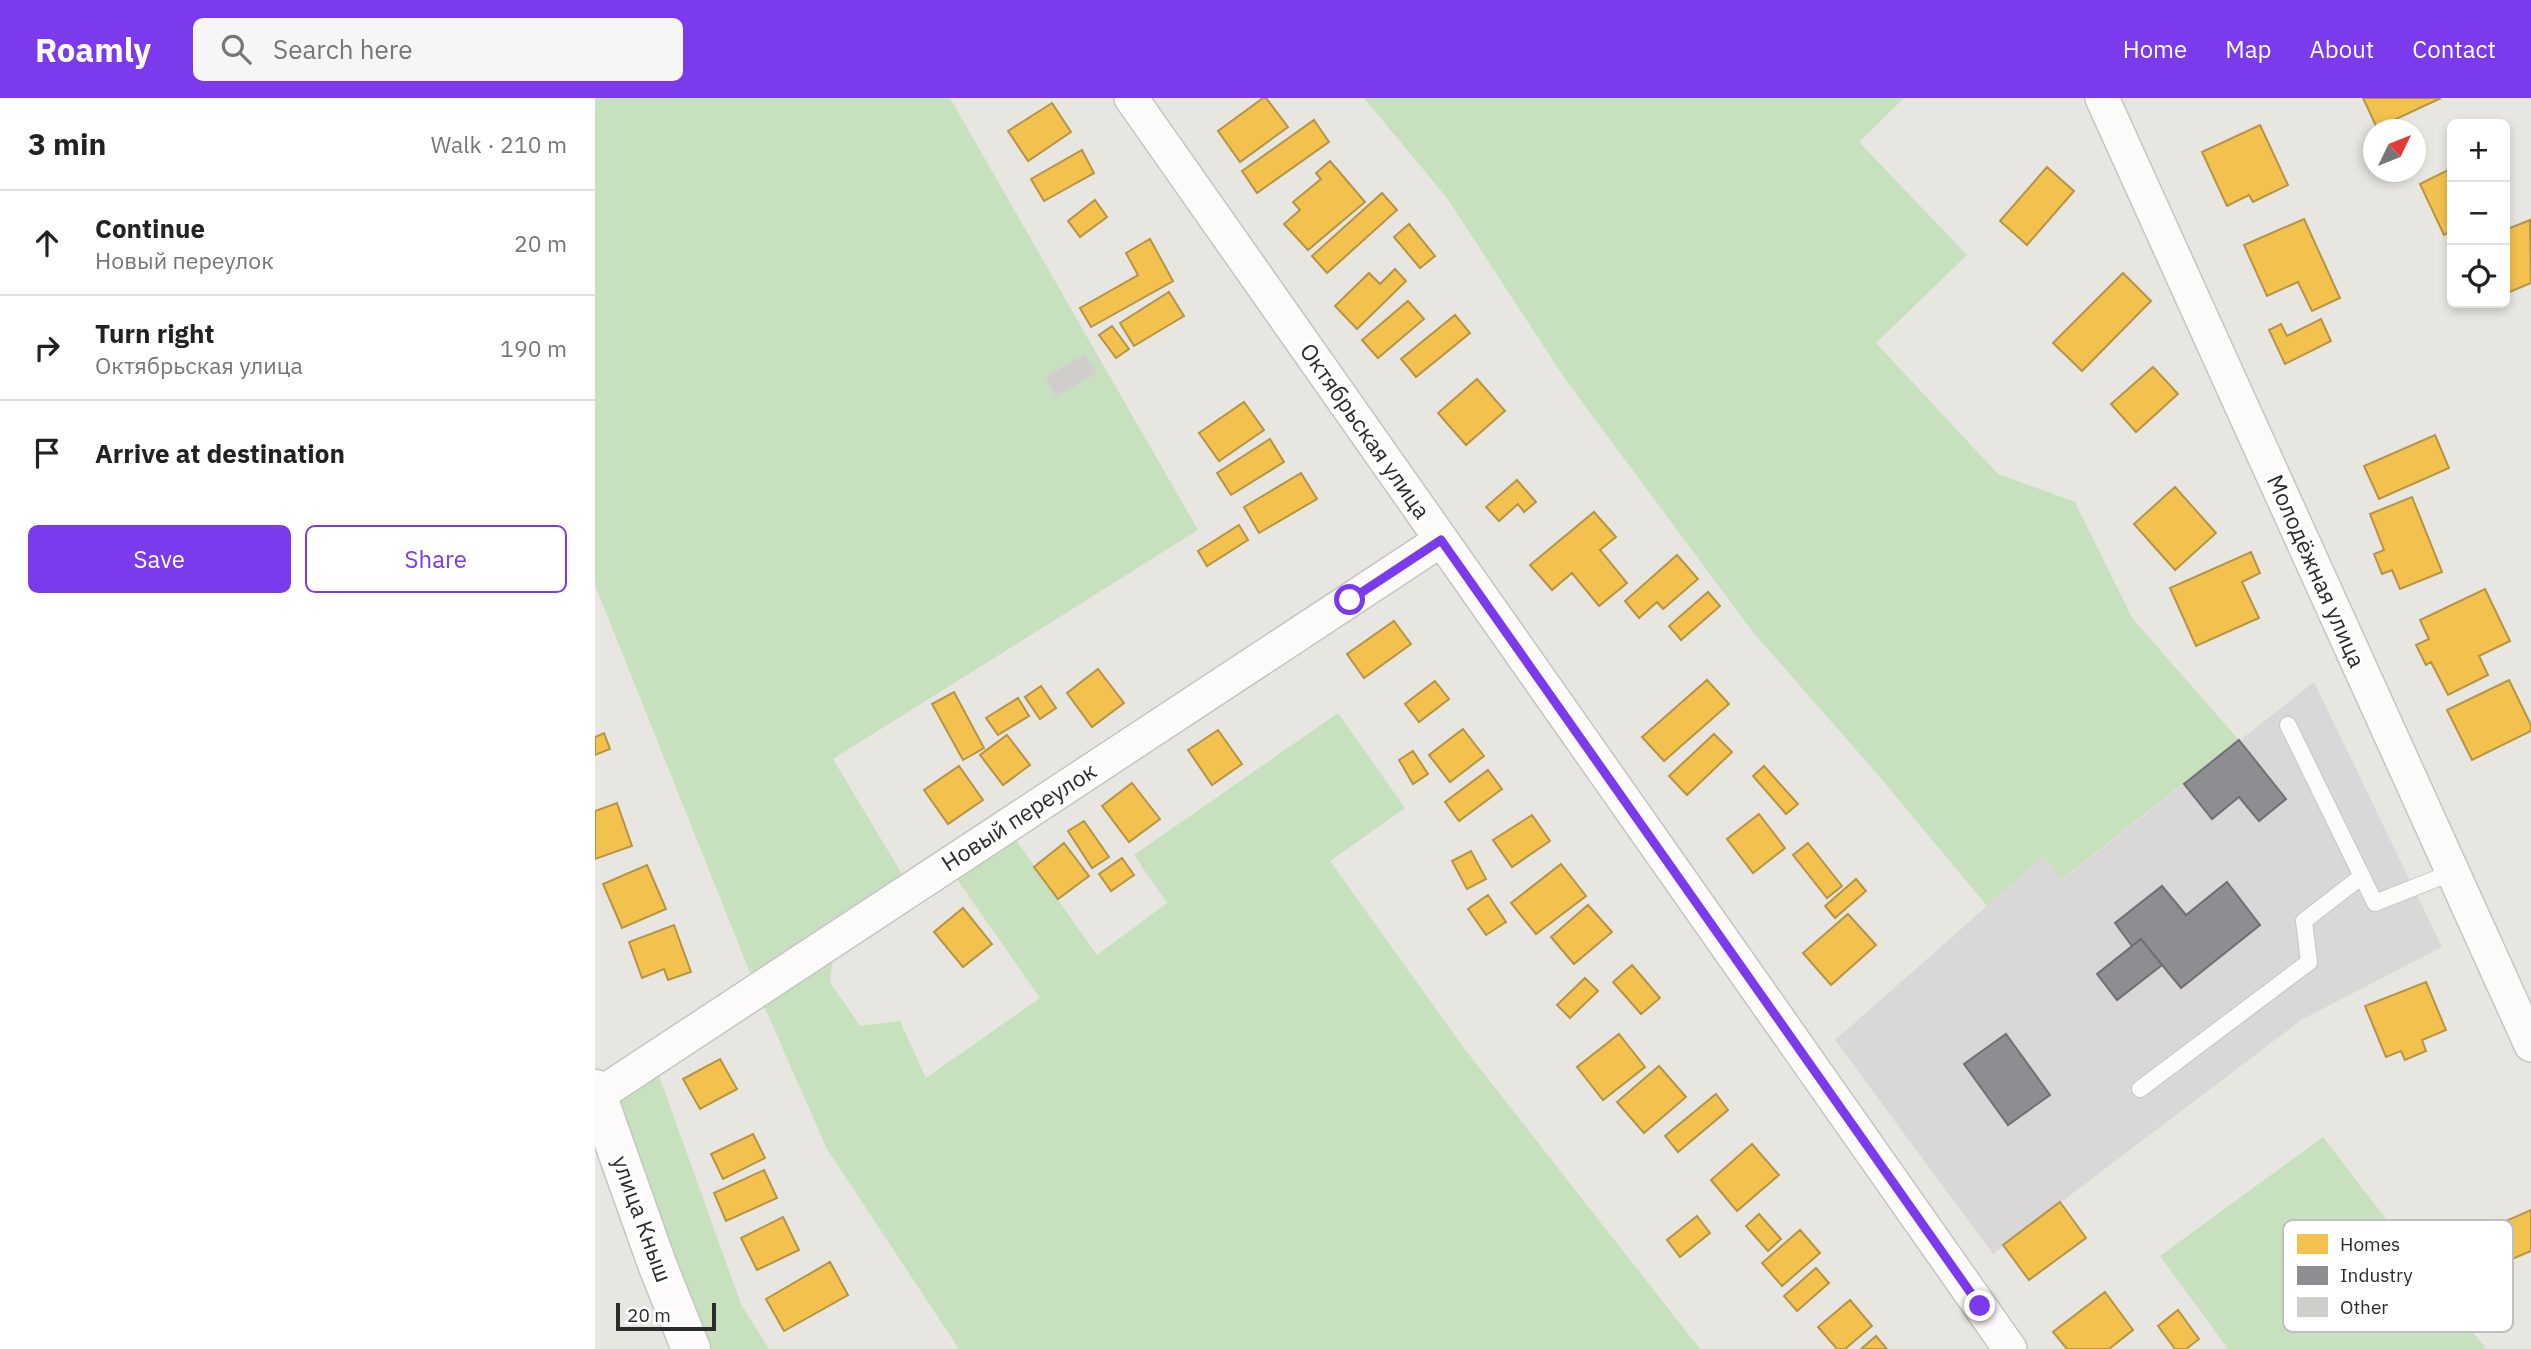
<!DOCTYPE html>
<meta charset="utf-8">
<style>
:root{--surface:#fff;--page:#f6f6f6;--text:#222;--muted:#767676;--line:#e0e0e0;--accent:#7c3aed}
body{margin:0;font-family:"IBM Plex Sans",sans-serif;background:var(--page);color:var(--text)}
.controls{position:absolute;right:21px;top:21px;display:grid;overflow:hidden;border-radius:10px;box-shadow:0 4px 10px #0003}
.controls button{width:63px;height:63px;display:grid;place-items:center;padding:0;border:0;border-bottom:2px solid var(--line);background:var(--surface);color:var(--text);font:35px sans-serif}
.compass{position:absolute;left:1768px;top:21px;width:63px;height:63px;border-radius:50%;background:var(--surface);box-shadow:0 4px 10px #0003;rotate:47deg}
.scale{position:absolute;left:21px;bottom:18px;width:100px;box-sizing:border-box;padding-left:7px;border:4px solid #2b2b2b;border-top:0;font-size:19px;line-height:24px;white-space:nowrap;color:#2b2b2b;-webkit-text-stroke:5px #fff;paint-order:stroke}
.stop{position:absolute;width:21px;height:21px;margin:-16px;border:5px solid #7c3aed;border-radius:50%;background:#fff}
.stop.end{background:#7c3aed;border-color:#fff;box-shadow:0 2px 7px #0008}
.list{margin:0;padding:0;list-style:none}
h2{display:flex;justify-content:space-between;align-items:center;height:91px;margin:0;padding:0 28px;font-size:30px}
h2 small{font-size:23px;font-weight:400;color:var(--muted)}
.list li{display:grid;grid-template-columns:46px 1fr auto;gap:21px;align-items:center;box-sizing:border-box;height:105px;padding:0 28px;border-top:2px solid var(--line)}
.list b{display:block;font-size:26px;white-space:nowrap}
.list p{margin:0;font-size:23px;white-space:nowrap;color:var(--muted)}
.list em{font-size:23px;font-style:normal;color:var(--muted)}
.actions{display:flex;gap:14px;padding:21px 28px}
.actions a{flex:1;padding:16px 0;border:2px solid var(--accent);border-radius:10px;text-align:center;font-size:24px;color:var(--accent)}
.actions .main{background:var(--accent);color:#fff}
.icon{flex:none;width:38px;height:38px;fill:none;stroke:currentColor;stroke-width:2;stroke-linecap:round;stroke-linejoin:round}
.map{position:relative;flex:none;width:1936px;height:1251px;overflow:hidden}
header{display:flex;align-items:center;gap:42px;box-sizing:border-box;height:98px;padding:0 35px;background:var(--accent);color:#fff}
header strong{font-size:33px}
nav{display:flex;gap:38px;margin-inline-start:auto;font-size:24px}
.search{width:490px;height:63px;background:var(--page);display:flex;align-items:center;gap:18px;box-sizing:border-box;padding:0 24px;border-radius:10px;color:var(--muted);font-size:26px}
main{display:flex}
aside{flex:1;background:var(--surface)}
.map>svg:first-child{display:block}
.industrial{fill:#d9d7d8}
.green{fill:#c7e0bd}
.homes{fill:#f2c14e;stroke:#b69444;stroke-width:2}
.industry{fill:#8d8d92;stroke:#707073;stroke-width:2}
.building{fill:#cfceca;stroke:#d3d1cd;stroke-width:2}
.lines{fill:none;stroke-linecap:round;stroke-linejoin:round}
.service-casing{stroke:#c6c5c5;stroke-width:18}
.minor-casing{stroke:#c6c5c5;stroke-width:36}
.tertiary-casing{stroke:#c6c5c5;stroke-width:41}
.service{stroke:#fcfbfa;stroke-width:16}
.minor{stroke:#fcfbfa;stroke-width:33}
.tertiary{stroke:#fcfbfa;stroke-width:38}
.route{stroke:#7c3aed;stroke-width:9}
.labels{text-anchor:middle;stroke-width:7;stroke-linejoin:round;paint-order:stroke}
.street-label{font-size:23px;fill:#2b2b2b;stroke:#fff}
.key{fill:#fff;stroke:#bfbfbf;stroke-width:2}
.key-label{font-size:19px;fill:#2b2b2b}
</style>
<header>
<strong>Roamly</strong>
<div class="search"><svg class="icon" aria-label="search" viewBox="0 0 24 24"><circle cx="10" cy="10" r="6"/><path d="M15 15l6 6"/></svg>Search here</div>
<nav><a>Home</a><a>Map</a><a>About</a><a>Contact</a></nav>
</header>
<main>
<aside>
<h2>3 min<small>Walk · 210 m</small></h2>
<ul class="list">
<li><svg class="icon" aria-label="ahead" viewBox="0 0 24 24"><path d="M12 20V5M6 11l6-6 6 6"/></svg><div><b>Continue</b><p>Новый переулок</p></div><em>20 m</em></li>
<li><svg class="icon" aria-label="right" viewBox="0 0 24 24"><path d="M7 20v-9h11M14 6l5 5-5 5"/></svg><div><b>Turn right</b><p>Октябрьская улица</p></div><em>190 m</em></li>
<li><svg class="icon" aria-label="arrive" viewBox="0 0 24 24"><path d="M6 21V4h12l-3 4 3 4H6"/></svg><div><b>Arrive at destination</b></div></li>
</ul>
<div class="actions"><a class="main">Save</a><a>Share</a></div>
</aside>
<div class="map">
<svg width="1936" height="1251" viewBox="0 0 1936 1251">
<rect width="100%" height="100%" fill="#e8e6e1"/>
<path class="industrial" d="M1719,584L1847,849L1706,922L1398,1156L1240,942L1449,758L1467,782Z"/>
<path class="green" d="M0,0H355L603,432L238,661L316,791L240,841L235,884L265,928L305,923L331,980L445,900L352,767L411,728L502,857L572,805L539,757L743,615L810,710L735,763L868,949L1105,1251H364L232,1051L162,892L0,487Z
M769,0H1309L1264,44L1372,157L1281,245L1403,376L1480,404L1537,520L1644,642L1466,782L1449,758L1392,808L1284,678L1157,533L970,281L852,100Z
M58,961L146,1206L174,1251H96L2,998Z
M1728,1039L1891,1251H1633L1565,1158Z"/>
<path class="homes" d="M668,0H671L693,29L645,64L623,33Z
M1768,0H1846L1782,30Z
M457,5L476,34L433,63L413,33Z
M719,22L734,44L662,95L647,73Z
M1806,25L1809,32H1790Z
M1665,27L1693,87L1658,104L1654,97L1632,108L1607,54Z
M487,52L499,75L449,103L436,81Z
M735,63L770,104L713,152L689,126L705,112L698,104L726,81L721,75Z
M1452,69L1479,93L1432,147L1405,123Z
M1857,70V133L1849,137L1825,86Z
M787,95L802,112L732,175L717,158Z
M500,102L512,119L485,139L473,123Z
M1709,121L1745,200L1717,213L1703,184L1672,198L1649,147Z
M1935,122L1936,185L1910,196V132Z
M814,126L840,158L825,170L799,139Z
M555,141L578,183L496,229L485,210L543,177L531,155Z
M800,171L811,183L762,231L740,208L774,175L785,186Z
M1528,175L1556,203L1487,273L1458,245Z
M574,194L589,218L539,248L525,225Z
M813,203L829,221L783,260L767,242Z
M860,217L875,235L821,279L806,261Z
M1726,221L1736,243L1690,266L1674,232L1686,226L1692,238Z
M517,228L534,251L521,260L504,237Z
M1558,269L1583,296L1541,334L1516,306Z
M882,281L910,313L871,347L843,315Z
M649,304L669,332L624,363L604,335Z
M1840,337L1854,370L1784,401L1769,368Z
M675,341L689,364L636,397L622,375Z
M706,375L722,401L664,435L649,409Z
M922,382L941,404L929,414L923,406L904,423L891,409Z
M1580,389L1621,435L1580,472L1539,426Z
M1817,399L1847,474L1805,491L1797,472L1787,476L1779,456L1789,452L1775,416Z
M999,414L1021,439L1005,452L1032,485L1004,508L977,475L957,492L935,467Z
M644,427L653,442L612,468L603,453Z
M1656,454L1665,475L1647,484L1664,520L1601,548L1575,490Z
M1082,457L1103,481L1068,511L1062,504L1044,520L1030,503Z
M1890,491L1915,543L1884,558L1893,577L1853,597L1836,564L1831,567L1821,547L1834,541L1825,522Z
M1113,494L1125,508L1086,542L1074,528Z
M799,523L816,546L769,580L752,556Z
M503,571L529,605L497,629L472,595Z
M1112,582L1134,606L1069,663L1047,639Z
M1914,582L1936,627V633L1877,662L1852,612Z
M840,583L854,601L824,624L810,606Z
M446,588L461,610L445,621L430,599Z
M359,594L389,650L368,662L337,606Z
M423,600L434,618L403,637L391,620Z
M868,631L889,658L855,684L834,657Z
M623,632L647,666L617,687L593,652Z
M9,635L15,651L0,657V639Z
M1119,636L1137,654L1092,697L1074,678Z
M412,637L435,667L408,687L385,657Z
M818,653L833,676L818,686L804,662Z
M364,668L388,702L353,726L329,692Z
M1169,668L1203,706L1191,716L1158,678Z
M893,672L907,691L864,723L850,704Z
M537,685L565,721L534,744L507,708Z
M22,705L37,748L0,761V713Z
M1164,716L1190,750L1158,775L1132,741Z
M937,717L955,743L917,769L898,742Z
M489,723L514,759L497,770L473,733Z
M469,745L494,778L463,801L439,769Z
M1213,745L1247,788L1232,800L1198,757Z
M876,753L891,781L872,791L857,763Z
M527,760L539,777L516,793L504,776Z
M966,766L991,798L941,836L916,805Z
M52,767L71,811L27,830L8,786Z
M1261,781L1271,793L1240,820L1230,808Z
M893,797L911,824L891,837L873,811Z
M993,807L1017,834L979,866L956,839Z
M368,810L397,846L368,869L339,834Z
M1253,816L1281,847L1236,887L1208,855Z
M79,827L96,874L73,882L69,871L47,880L34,844Z
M1037,867L1065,900L1046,916L1018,884Z
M990,880L1003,893L975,920L962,907Z
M1831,884L1851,932L1827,942L1831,953L1810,962L1806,953L1791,959L1770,908Z
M1024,936L1050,969L1008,1002L982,969Z
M125,961L142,991L105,1011L88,981Z
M1064,968L1091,999L1049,1035L1022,1004Z
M1121,996L1133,1012L1083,1054L1070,1038Z
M158,1036L170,1060L128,1081L116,1056Z
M1157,1046L1184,1077L1142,1113L1116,1082Z
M169,1072L182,1100L131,1123L119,1095Z
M1465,1104L1491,1140L1434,1182L1408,1147Z
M1936,1112V1153L1857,1187L1842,1153Z
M1164,1116L1186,1141L1173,1153L1151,1128Z
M1102,1118L1115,1135L1085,1159L1072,1142Z
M188,1119L204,1152L162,1172L146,1140Z
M1205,1132L1225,1155L1187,1188L1167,1165Z
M235,1164L253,1197L189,1233L171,1201Z
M1221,1170L1234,1185L1202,1213L1189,1198Z
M1510,1194L1538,1232L1514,1251H1472L1458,1234Z
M1255,1202L1277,1228L1250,1251H1242L1223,1229Z
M1583,1212L1604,1241L1591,1251H1580L1563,1228Z
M1281,1238L1292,1251H1266Z"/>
<path class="industry" d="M1644,642L1691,701L1664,723L1644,699L1617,721L1589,686Z
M1632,784L1665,827L1586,890L1546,841L1537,848L1520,825L1567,788L1591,817Z
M1546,841L1567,867L1522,902L1502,876Z
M1411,936L1455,997L1413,1027L1369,966Z"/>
<path class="building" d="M490,257L501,275L461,298L451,279Z"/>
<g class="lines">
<defs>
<path id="service" d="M1693,627L1780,805L1858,774
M1545,991L1714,864L1709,823L1767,778"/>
<path id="minor" d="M536,0L1415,1251
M1507,0L1936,947
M2,998L846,442"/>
<path id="tertiary" d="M0,991L62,1166L96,1251"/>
</defs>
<use href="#service" class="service-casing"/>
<use href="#minor" class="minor-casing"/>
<use href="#tertiary" class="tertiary-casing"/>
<use href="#service" class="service"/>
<use href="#minor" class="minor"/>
<use href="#tertiary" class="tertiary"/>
</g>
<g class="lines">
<path class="route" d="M755,502L846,442L1385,1208"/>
</g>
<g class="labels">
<g class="street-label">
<text transform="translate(770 333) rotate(55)" y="8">Октябрьская улица</text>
<text transform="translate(1721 473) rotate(66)" y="8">Молодёжная улица</text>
<text transform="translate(424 719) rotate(-33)" y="8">Новый переулок</text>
<text transform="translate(47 1121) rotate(70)" y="8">улица Кныш</text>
</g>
</g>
<rect x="1688" y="1122" width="230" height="112" rx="10" class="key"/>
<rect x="1702" y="1136" width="31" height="20" fill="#f2c14e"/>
<rect x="1702" y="1168" width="31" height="19" fill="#8d8d92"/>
<rect x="1702" y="1199" width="31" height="20" fill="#cfceca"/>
<g class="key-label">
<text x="1745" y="1153">Homes</text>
<text x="1745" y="1184">Industry</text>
<text x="1745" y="1216">Other</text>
</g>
</svg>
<div class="controls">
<button>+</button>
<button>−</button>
<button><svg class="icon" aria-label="locate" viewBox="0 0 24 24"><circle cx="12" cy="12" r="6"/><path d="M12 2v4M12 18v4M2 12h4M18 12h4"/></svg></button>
</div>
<svg class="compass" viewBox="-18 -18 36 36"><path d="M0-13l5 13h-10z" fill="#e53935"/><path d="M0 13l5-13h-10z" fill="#767676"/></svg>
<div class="scale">20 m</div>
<div class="stop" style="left:755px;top:502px"></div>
<div class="stop end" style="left:1385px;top:1208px"></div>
</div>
</main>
